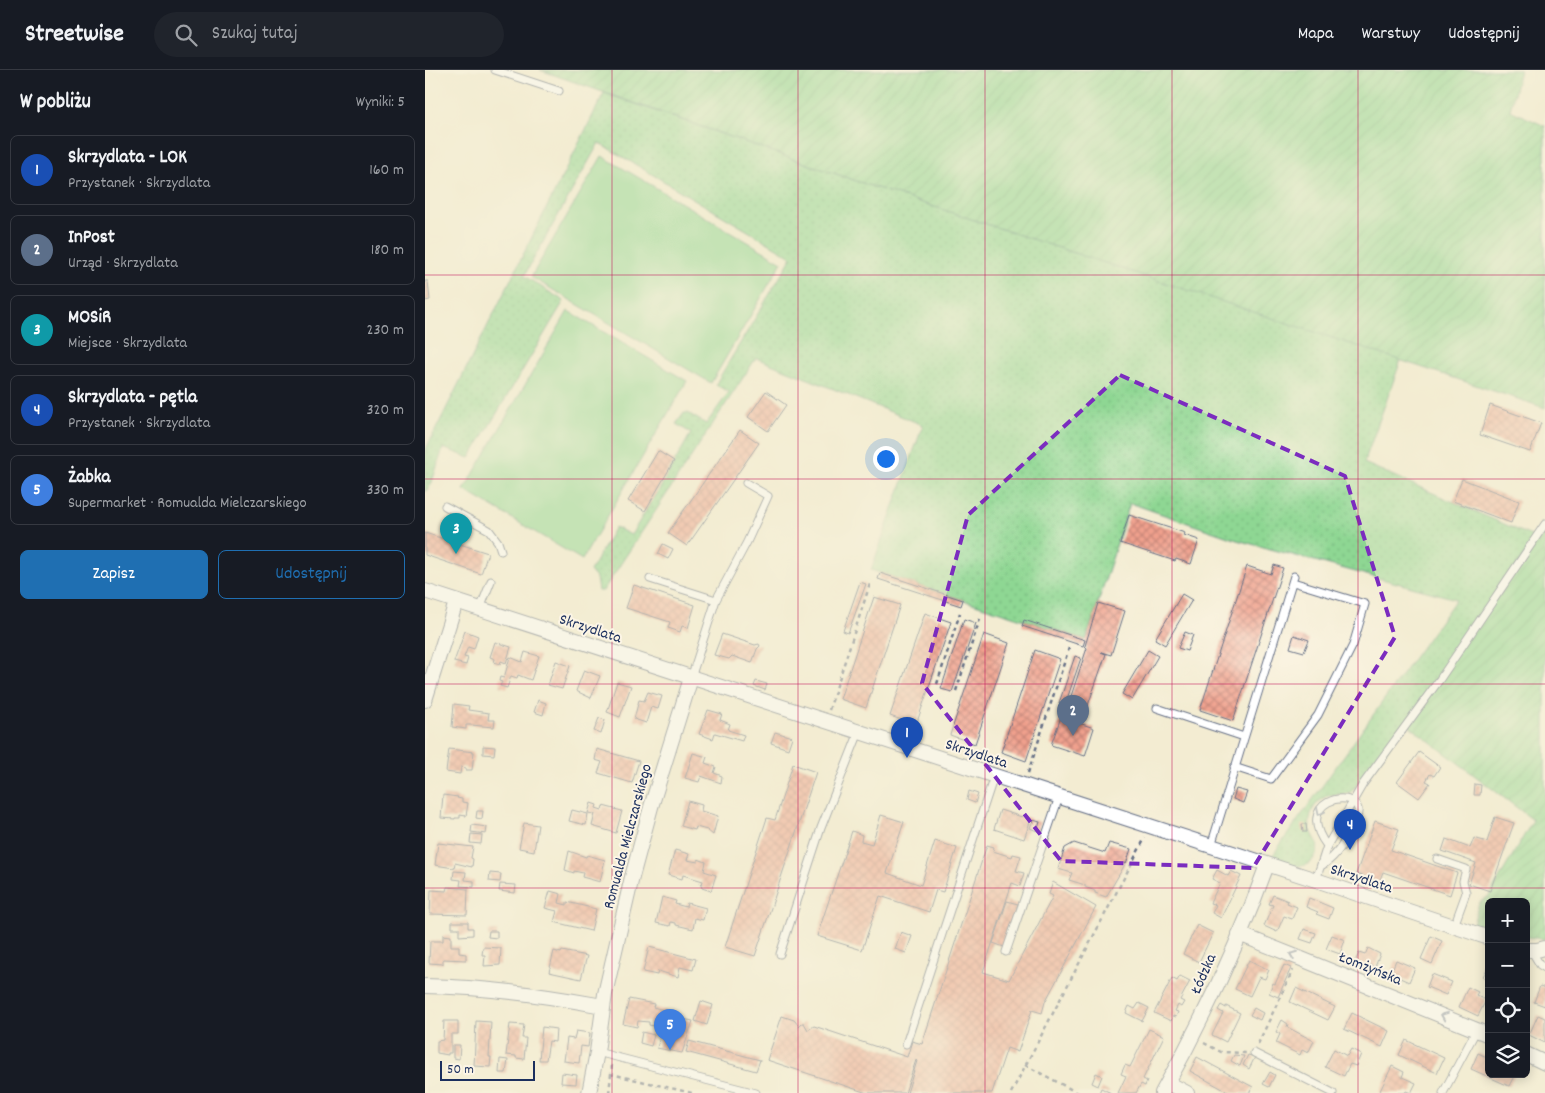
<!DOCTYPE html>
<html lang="pl">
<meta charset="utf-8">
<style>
:root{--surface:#171b24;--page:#20242c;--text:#f1f3f6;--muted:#9ea1a6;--line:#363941;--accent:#1f6fb2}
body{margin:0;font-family:Dekko,sans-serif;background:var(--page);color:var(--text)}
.controls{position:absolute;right:15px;bottom:15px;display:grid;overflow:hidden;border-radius:8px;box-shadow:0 2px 12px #0003}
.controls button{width:45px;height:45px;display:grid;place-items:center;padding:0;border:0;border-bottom:1px solid var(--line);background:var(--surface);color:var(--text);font:25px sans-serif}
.scale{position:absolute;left:15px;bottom:12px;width:95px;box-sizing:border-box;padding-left:5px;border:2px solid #1b2f5e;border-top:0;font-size:14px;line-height:18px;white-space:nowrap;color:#1b2f5e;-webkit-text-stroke:4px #fcf5e5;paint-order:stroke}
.you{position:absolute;left:460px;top:388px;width:18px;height:18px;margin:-12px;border:4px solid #fff;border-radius:50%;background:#1a73e8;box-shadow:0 0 0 8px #1a73e833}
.badge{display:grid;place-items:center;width:32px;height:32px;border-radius:50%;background:var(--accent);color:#fff;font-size:16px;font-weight:700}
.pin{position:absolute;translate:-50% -41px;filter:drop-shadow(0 1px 2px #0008)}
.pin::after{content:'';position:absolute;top:26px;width:18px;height:15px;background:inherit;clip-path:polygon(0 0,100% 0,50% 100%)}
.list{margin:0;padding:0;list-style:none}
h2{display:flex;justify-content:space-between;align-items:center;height:65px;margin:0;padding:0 20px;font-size:21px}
h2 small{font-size:16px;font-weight:400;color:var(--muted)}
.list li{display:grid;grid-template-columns:32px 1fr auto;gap:15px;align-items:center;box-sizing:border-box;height:70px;margin:0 10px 10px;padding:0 10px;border:1px solid var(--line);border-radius:8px}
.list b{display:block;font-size:19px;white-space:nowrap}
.list p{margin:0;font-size:16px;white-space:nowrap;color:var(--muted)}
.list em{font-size:16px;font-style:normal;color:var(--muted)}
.actions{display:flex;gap:10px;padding:15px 20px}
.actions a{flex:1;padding:11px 0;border:1px solid var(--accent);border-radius:8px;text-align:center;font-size:18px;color:var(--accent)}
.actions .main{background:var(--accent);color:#fff}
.icon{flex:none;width:28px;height:28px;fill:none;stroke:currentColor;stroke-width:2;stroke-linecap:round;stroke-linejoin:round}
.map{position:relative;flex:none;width:1120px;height:1023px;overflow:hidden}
header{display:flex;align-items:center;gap:30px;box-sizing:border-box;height:70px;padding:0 25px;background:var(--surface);border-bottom:1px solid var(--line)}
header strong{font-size:24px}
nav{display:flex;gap:28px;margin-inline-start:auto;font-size:18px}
.search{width:350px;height:45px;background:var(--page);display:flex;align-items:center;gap:12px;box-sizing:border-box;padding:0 18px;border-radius:28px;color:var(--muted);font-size:19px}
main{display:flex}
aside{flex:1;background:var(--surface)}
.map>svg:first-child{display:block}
.grass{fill:url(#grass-dots);stroke:#548378}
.park{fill:#8ed793;stroke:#548378}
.garden{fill:url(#garden-furrows);stroke:#548378}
.building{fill:url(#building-cross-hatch)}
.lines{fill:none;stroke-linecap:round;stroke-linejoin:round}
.lane-casing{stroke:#677187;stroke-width:9}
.street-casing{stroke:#677187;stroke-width:16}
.path{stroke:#677187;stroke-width:2.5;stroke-dasharray:4 4;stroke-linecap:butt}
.lane{stroke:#fff;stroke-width:7}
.street{stroke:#fff;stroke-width:14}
.oneway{stroke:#8d97ae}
.marked{fill:none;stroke:#7b2cbf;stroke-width:4;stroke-dasharray:10 6;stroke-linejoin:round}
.grid{fill:none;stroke:#c2185b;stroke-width:1;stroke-opacity:0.55}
.labels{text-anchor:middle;stroke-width:4;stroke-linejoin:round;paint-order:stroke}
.street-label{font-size:16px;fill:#1b2f5e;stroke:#fcf5e5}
</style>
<header>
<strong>Streetwise</strong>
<div class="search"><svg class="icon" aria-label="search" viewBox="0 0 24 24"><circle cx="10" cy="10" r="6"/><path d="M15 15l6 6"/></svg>Szukaj tutaj</div>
<nav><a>Mapa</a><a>Warstwy</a><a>Udostępnij</a></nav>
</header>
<main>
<aside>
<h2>W pobliżu<small>Wyniki: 5</small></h2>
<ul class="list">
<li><span class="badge" style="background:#1a4fb4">1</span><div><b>Skrzydlata - LOK</b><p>Przystanek · Skrzydlata</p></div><em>160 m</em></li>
<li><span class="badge" style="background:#5c6f8a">2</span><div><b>InPost</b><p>Urząd · Skrzydlata</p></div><em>180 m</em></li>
<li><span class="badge" style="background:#0f9aa8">3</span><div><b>MOSiR</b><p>Miejsce · Skrzydlata</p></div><em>230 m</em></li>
<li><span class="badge" style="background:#1a4fb4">4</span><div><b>Skrzydlata - pętla</b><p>Przystanek · Skrzydlata</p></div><em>320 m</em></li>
<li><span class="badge" style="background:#3f7fe0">5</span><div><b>Żabka</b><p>Supermarket · Romualda Mielczarskiego</p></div><em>330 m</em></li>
</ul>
<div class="actions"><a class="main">Zapisz</a><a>Udostępnij</a></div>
</aside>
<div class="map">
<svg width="1120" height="1023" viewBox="0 0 1120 1023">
<defs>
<pattern id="grass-dots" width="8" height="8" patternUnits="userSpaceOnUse" patternTransform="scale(1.25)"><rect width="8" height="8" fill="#8ed793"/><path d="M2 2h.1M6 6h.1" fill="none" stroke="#7ab981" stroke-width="1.8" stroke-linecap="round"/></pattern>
<pattern id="garden-furrows" width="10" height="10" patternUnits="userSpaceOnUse" patternTransform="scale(1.25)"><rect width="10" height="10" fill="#8ed793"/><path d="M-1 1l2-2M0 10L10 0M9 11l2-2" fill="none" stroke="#7ab981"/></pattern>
<pattern id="building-cross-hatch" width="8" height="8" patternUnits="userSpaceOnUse" patternTransform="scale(1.25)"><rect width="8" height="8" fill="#f0a08d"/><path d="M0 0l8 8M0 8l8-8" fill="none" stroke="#c28376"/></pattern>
</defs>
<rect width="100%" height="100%" fill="#fcf5e5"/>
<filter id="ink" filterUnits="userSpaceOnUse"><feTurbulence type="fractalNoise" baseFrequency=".02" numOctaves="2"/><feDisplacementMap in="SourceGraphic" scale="10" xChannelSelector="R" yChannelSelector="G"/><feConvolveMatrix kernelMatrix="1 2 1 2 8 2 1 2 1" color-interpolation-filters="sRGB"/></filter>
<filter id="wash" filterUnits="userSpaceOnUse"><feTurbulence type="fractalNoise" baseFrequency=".0096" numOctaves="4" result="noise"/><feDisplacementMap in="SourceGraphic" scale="20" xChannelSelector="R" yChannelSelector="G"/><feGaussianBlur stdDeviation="1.12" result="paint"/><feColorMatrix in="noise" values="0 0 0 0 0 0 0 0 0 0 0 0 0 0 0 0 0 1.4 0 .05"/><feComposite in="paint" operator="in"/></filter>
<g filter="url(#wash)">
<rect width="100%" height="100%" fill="#f3ecd2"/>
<path class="grass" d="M179,23L440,114L976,290L939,393L1111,468L938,714L934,711C932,714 930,719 927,721C918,729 904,717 890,736C885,742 883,754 886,761C888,765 890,768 892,772C893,777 893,782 890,786C882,804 859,793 845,789L1031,529L812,470L705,433L661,570L446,500L498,355L331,288L178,521H173L171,508L165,501L190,457L206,465L228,429H229L266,363L251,354L259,343H263L281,354L304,322L291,315L293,310L367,187L174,73L99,206L139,231L45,388L18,378L6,415L0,422V381Z"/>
<path class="park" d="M177,86L357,192L286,313L106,207Z
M143,241L262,311L157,490L39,420Z"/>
<path class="garden" d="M115,0H1095L1085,40L1120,56V338L440,114Z
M1120,454V869L1101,867V832H1064V858L1048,854L1054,833L1064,826L1108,750L982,654Z"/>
<g id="blocks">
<path class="building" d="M0,211H3L5,230L0,231Z
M341,321L361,335L343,361L323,347Z
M1065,335L1116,353L1105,382L1055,365Z
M315,360L334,373L262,476L243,463Z
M233,381L249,391L220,441L203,431Z
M1037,409L1094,431L1086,453L1028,431Z
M704,445L760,463L759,465L774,470L766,494L751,489L750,491L695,473Z
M0,463L63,483L56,504L0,485Z
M238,474L248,479L243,489L233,484Z
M849,495L858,498L808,651L775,640L822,496L846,504Z
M455,503L538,530L536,536L453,509Z
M435,512L441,514L423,563L418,561Z
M209,515L270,535L263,558L257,556L255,562L243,558L245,552L201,538Z
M757,524L767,530L740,575L730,569Z
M449,527L475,535L441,638L415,629Z
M673,533L700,541L686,585L676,582L681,584L662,638L644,632L662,578L660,576Z
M500,543L526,552L491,655L465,646Z
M539,549L551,553L527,622L516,619Z
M599,550L660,570L658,576L597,556Z
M40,561L53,566L49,579L43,577L39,587L43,588L41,595L29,592Z
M760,562L768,565L762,581L753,578Z
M297,564L330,575L334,574L335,576L332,579L327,593L307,586L304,589L289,585Z
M559,564L584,573L550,674L525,665Z
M869,565L884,570L879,582L865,578Z
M70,572L86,577L81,593L76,591L75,594L69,592L70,589L65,587Z
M610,580L635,589L601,691L576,682Z
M723,580L733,586L707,630L697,624Z
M100,582L114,586L106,610L93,605L92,608L86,606L82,618L75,616L77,612L74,611L75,607L79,608L85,587L97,592Z
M650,586L656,588L640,635L634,633Z
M131,591L145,596L137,619L123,615Z
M159,600L175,606L166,628L151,621Z
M331,611L342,614L340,620L329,616Z
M192,612L206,616L195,647L182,642Z
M223,622L237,626L233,639L226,637L221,653L209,649L214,630L219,631Z
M113,630L121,633L118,645L109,642Z
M29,634L44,636L43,640L64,643L63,650H70L69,657L46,655H41V659L27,657Z
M283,640L297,644L295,650L305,654L303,660L319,665L317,671L290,663L288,669L274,664Z
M636,647L669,658L660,686L626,675Z
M174,648L180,650L176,664L169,661Z
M350,662L367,667L363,679L346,673Z
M58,676L70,677L69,685L58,684Z
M24,679L49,682L47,700H41V698L36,697L35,704L21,702Z
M172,679L214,691L207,713L173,703L177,692L170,690Z
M994,682L1015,697L1009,706L1005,704L1001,711L1005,713L994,728L972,712Z
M268,683L282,687L280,693L291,697L289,703L297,706L296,713L276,706L274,712L260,708Z
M368,694L391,702L330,886L300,877L342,748L350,750Z
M1050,714L1056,715L1055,725H1049Z
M811,719L822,722L818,733L808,729Z
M544,721L553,724L550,733L542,730Z
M18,725L33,727L32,728L37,729V732L43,733L41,746L35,745V748H30V749L16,748Z
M263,731L277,735L276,741L293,746L288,765L282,760L271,757L270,760L256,756Z
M166,733L172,735L171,738L177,740L178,736L197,741L191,763L167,756L170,744L163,743Z
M147,740L163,744L161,755L144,751Z
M575,740L597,747L598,746L606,749L599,769L569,759Z
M52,741H58L57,749L51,748Z
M456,745L479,752L462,803L496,815L510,771L532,778L518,822L511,820L504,842L455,826L437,880L392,866L427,761L437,765L436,771L447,774Z
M1070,747L1089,753L1065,821L1044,814L1051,793L1017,781L1021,769L1045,778L1049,768L1062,772Z
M608,750L615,752L612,761L605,758Z
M950,751L974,759L966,780L1032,803L1025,825L958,802L954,812L931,804Z
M99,753L113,755L109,781L94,778Z
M877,754H881L882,762H878Z
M47,755L62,757L61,764L46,762Z
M46,764L57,765L56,774L45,773Z
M13,773L48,777L46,788L48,789L47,797L30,793L29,798L10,795Z
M649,773L680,783L684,773L706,779L702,791L681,827L670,823V821L660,817V815L644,810L647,803L633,799L640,778Z
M562,775L569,777L568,781L587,787L588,784L596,786L591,801L599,803L595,816L587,813L558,902L584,910L628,826L624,824L628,812L671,837L620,932L617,943L607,940L593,982L582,978L567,1023H482L492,991L491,990L480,1023H442L342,990L357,946L369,950L374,956L377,953H379L383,960L389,956L482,987L487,971L497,974Z
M250,780L264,784L262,790L273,792V789L281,792L279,801L291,805L286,821L277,818L275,813L277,814L278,811L258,805L257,809L243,805Z
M144,781L161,787L162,785L180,790L175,812L157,807L158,803L149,801V803L140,800Z
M792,800L803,806L806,801L816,806L796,848L787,843L791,835L785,833L795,813L787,809Z
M29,801L41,802L40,810L49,811V817L35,816L36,810L28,809Z
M65,803L76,804L75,812L64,811Z
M75,814L91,815L90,823L74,821Z
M22,817L43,819L42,845L5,844L6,820L21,821Z
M125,821L136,824L134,833L142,835V832L171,839L166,861L129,852L132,841L120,838Z
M848,825L863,831L862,833L872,837L867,849L859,846L852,862L839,856L848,835L844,834Z
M237,827L251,831L250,834L261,837L262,833L281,838L278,850L270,848L268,859L251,855V853L246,852L245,856L231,853Z
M884,828L908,838L904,849L891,844L893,842L881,837Z
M582,831L593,834L579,877L568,873Z
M27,852H43V858H48V865L34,866V858H27Z
M772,855L788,863L774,892L758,884Z
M879,859L891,863L887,873L875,869Z
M64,861H72V868L63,867Z
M476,862L487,866L481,883L470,879Z
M18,865L26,866V876H34V883L41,884V890L18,889V894L4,893L5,871H18Z
M907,865L920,870L915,884L901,879Z
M1006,866L1017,871L1007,894L996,889Z
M58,877L76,878L75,895L59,896L60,885H57Z
M224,877L271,889L268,900L255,897L253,907L233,901L232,905L218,902Z
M943,878L955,884L950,897L945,895L943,900L929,894L934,883L940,885Z
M129,881L136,883L137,881L162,886L156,909L124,902Z
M824,890L844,900L840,909L834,907L825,926L810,919Z
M971,890L990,898L984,912L975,908L973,911L964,907Z
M1064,894V910L1058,907Z
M859,895L866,898L853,927L844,923L848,913L850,914Z
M1007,904L1027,912L1021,925L1002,917Z
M755,906L765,911L755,930L759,932L756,937L753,935L750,941L753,942L751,947L748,946L746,951L729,943L747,908L752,911Z
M1115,916L1120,918V936L1109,932Z
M1043,917L1053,922L1051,925L1061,930L1053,946L1034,937Z
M871,918L910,937L903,950L865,932Z
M204,929L229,934L228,937L242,941L239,950L257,954L258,949L268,951L257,983L232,978L237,958L224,955V952L213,951L212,957L198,954Z
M276,931L288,935L282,955L270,951Z
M714,933L724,938L717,951L701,943L704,936L710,939Z
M796,935L801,938V936L815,943L801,972L787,965L798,943L793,940Z
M829,938L838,943L835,950L825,945Z
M927,943L964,961L957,977L919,959Z
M1113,945L1120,948V973L1104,965Z
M857,950L863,954L862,957L889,971L883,983L877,980L875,985L851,973L855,964L851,962Z
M19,951H33V964H26V983H23V985L12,983V971L18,970Z
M51,951L66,952L64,987H66L65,997L49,996Z
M85,954L99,955L97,968H101L99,989L91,988V986L81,985Z
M117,957L131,959L130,972L124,971L121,990H114Z
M724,959L739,966L718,1009L722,1011L720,1016L716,1014L711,1023H693L701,1006L696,1004L700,995L705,997Z
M151,961L165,963L163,977L156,976L154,993L139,991L142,968L149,969Z
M217,962L229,965L226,976L215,973Z
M981,970L1019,988L1012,1003L974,985Z
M264,971L335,990L331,1001L261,982Z
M28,975H35L34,989L28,988Z
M909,979L922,986L926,979L936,984L931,996L925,994L919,1006L900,997Z
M1053,983L1064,988V1004H1090L1084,1016L1046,999Z
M809,985L819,986L815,996L806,991Z
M823,985L830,987L824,999L818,995Z
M772,987L828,1017L824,1023H805L765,1001Z
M75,989L83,990L81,1003H74Z
M967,996L979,1002L977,1007L991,1013L986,1023L981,1021L980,1023H954Z
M845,1002L850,1005L844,1017L838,1014Z
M137,1003L152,1005L151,1014L136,1013Z
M671,1003L677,1006L673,1016L667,1013Z
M676,1018L686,1023H674Z"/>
</g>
</g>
<g filter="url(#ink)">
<use href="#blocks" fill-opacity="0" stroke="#677187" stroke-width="1"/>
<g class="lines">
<defs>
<path id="lane" d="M70,0L134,21
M20,436L64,460L73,472L76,481
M225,509L291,530
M55,539L66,511
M266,608L291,530L322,472L343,426L321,413
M732,638L819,667
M809,697L846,709L893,645L928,575L940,534L868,512
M786,776L869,506
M1012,789L1041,799L1038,811L1041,823L1029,856
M896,796C910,788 918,776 925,761C929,755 934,746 933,739C928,717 868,731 902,776
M891,810L902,776L938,714L1015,609L1120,454
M1106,880L1115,895L1120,898
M581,882L634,727
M355,884L396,758L434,662
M481,974L569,706
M172,982L331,1023
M829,983L908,1023
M1018,1023L1052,959"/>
<path id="street" d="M0,521L891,810L1064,868
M0,630L31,532
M814,864L874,888L1064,965
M1101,880H1112L1120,878
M0,916C60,917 119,925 178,936
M1101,984L1120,993
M743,1013L762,1023
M164,1023L172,982L180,924L207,807L226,737L266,608
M737,1023C778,950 814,873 842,795"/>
</defs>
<use href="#lane" class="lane-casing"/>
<use href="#street" class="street-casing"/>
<path class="path" d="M512,614L535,543
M531,621L555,549
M404,640L445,514
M603,703L644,578
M779,973L796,982L821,983
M833,974L868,900
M187,995L186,1004L267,1023
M600,995L653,1023
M184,1023L186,1004
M586,1023L720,768"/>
<use href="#lane" class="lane"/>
<use href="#street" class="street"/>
</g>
<defs><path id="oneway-chevron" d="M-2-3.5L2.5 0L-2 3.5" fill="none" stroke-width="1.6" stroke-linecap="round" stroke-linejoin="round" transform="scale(1.25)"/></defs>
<g class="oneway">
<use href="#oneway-chevron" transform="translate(895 742) rotate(116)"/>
<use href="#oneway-chevron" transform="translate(868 885) rotate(-159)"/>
<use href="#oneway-chevron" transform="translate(1019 946) rotate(-158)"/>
</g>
</g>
<path d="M0 0H1120V1023H0ZM695,305L920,406L970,567L828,798L636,791L497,613L543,445Z" fill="#f3ecd2" fill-opacity=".55" fill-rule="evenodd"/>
<path class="marked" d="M695,305L920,406L970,567L828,798L636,791L497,613L543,445Z"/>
<path class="grid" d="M187,0V1023M373,0V1023M560,0V1023M747,0V1023M933,0V1023M0,205H1120M0,409H1120M0,614H1120M0,818H1120"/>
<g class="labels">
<g class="street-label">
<text transform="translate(166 557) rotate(18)" y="6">Skrzydlata</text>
<text transform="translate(552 682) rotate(18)" y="6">Skrzydlata</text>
<text transform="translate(201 766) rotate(-75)" y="6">Romualda Mielczarskiego</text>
<text transform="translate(937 807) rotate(18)" y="6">Skrzydlata</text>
<text transform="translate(946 897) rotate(22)" y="6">Łomżyńska</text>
<text transform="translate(777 903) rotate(-66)" y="6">Łódzka</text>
</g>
</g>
</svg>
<div class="controls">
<button>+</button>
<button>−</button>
<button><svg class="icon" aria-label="locate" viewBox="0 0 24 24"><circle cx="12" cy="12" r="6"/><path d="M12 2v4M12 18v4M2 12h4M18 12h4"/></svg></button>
<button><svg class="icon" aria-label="layers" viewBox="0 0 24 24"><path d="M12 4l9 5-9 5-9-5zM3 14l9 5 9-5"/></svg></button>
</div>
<div class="scale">50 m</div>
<div class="you"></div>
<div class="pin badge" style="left:482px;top:688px;background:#1a4fb4">1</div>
<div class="pin badge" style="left:648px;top:666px;background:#5c6f8a">2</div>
<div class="pin badge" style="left:31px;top:484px;background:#0f9aa8">3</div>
<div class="pin badge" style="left:925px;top:780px;background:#1a4fb4">4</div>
<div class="pin badge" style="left:245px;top:980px;background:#3f7fe0">5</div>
</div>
</main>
